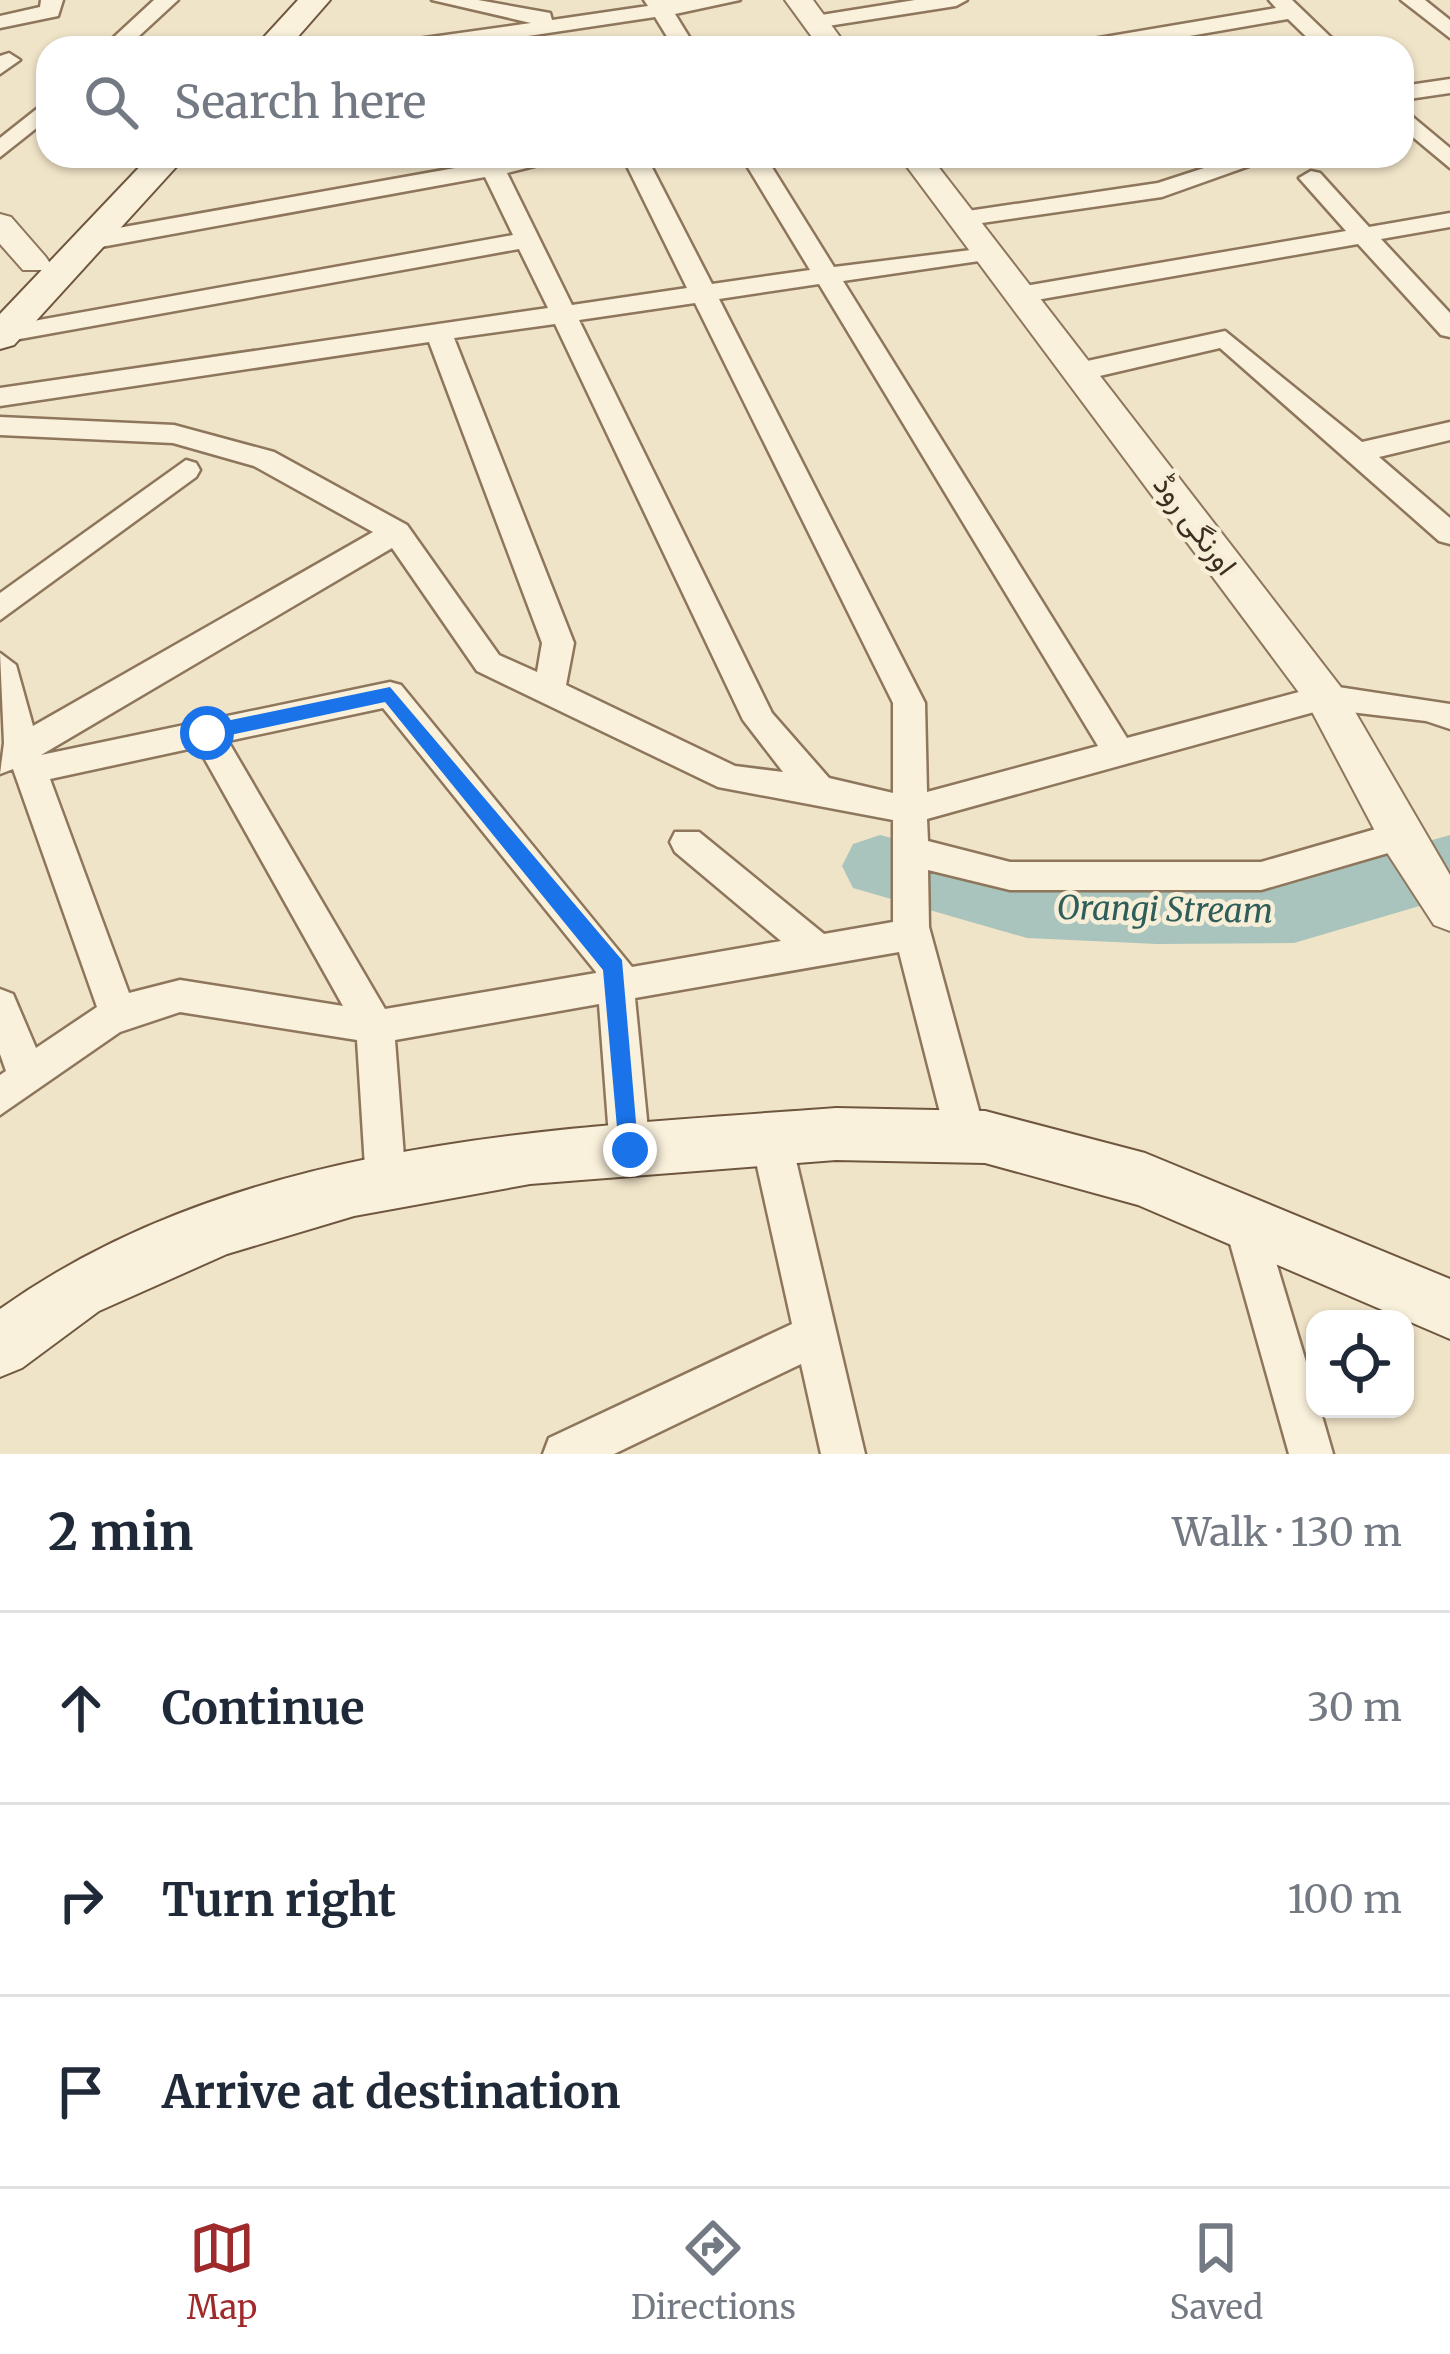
<!DOCTYPE html>
<meta charset="utf-8">
<style>
:root{--surface:#fff;--page:#f6f6f7;--text:#1f2937;--muted:#747a83;--line:#e0e1e3;--accent:#9e2a2b}
body{margin:0;font-family:Merriweather,Vazirmatn,serif;background:var(--page);color:var(--text)}
.controls{position:absolute;right:36px;bottom:36px;display:grid;overflow:hidden;border-radius:24px;box-shadow:0 3px 9px #0004}
.controls button{width:108px;height:108px;display:grid;place-items:center;padding:0;border:0;border-bottom:3px solid var(--line);background:var(--surface);color:var(--text);font:60px sans-serif}
.stop{position:absolute;width:36px;height:36px;margin:-27px;border:9px solid #1a73e8;border-radius:50%;background:#fff}
.stop.end{background:#1a73e8;border-color:#fff;box-shadow:0 3px 12px #0008}
.list{margin:0;padding:0;list-style:none}
h2{display:flex;justify-content:space-between;align-items:center;height:156px;margin:0;padding:0 48px;font-size:51px}
h2 small{font-size:39px;font-weight:400;color:var(--muted)}
.list li{display:grid;grid-template-columns:78px 1fr auto;gap:36px;align-items:center;box-sizing:border-box;height:192px;padding:0 48px;border-top:3px solid var(--line)}
.list b{display:block;font-size:45px;white-space:nowrap}
.list em{font-size:39px;font-style:normal;color:var(--muted)}
.icon{flex:none;width:66px;height:66px;fill:none;stroke:currentColor;stroke-width:2;stroke-linecap:round;stroke-linejoin:round}
.map{position:relative;flex:none;width:1450px;height:1454px;overflow:hidden}
.search{position:absolute;background:var(--surface);box-shadow:0 3px 9px #0004;left:36px;right:36px;top:36px;height:132px;display:flex;align-items:center;gap:30px;box-sizing:border-box;padding:0 42px;border-radius:36px;color:var(--muted);font-size:45px}
.sheet{height:732px;background:var(--surface)}
nav{display:flex;justify-content:space-around;align-items:center;box-sizing:border-box;height:168px;border-top:3px solid var(--line);background:var(--surface);font-size:33px;color:var(--muted)}
nav a{display:grid;justify-items:center;gap:6px}
nav .on{color:var(--accent)}
.map>svg:first-child{display:block}
.lines{fill:none;stroke-linecap:round;stroke-linejoin:round}
.river{fill:#a9c4bc;fill-rule:evenodd}
.minor-casing{stroke:#8d765c;stroke-width:5}
.tertiary-casing{stroke:#8d765c;stroke-width:4}
.secondary-casing{stroke:#6f573f;stroke-width:4}
.minor{fill:#faf1dc;fill-rule:evenodd}
.tertiary{fill:#faf1dc;fill-rule:evenodd}
.secondary{fill:#faf1dc;fill-rule:evenodd}
.route{fill:#1a73e8}
.labels{text-anchor:middle;stroke-width:9;stroke-linejoin:round;paint-order:stroke}
.street-label{font-size:30px;fill:#3d2e20;stroke:#f7eed8}
.water-label{font-size:33px;font-style:italic;fill:#2f5d5a;stroke:#f7eed8}
</style>
<div class="map">
<svg width="1450" height="1454" viewBox="0 0 1450 1454">
<rect width="100%" height="100%" fill="#f0e4c8"/>
<g class="lines">
<path class="river" d="M880,835L1027,874L1157,880L1294,879L1450,835V897L1294,943L1157,944L1027,938L853,888L842,866L853,844Z"/>
<defs>
<path id="minor" d="M41,0H63L58,16L0,28V16L40,7Z
M154,0H178L126,48H102Z
M432,0H478L550,13L552,20L648,6L644,0H740L675,14L696,48H674L655,17L448,48H392L403,41L531,23Z
M915,0H967L956,6L815,28L804,22L815,16Z
M1269,0H1292L1342,48H1318L1288,19L1120,48H1070L1081,41L1276,8Z
M1401,0H1425L1450,20V38Z
M9,53L20,60L0,74V56Z
M1450,79V93L1402,100V86Z
M48,100V119L0,157V138Z
M1402,108L1450,148V168L1402,128Z
M522,156H574L507,173L572,305L687,288L622,156H646L712,284L810,270L741,156H765L834,267L995,247V257L986,260L843,281L1127,738L1325,685L1450,704V729L1426,721L1325,709L927,819L928,841L1010,862H1261L1400,822L1412,826L1417,836L1412,846L1261,890H1010L928,870L929,927L986,1136L980,1149L966,1154L952,1149L946,1136L899,952L635,998L650,1150L644,1163L630,1168L616,1163L610,1150L599,1004L395,1040L406,1183L400,1196L386,1202L372,1196L366,1183L357,1040L180,1012L120,1032L0,1115V1075L6,1071L0,1054V989L13,994L36,1048L97,1007L13,769L0,774L4,743L0,653L16,665L33,726L373,532L254,466L173,443L0,435V417L174,425L274,452L407,525L499,655L537,672L542,643L429,342L0,406V388L548,308L519,249L3,342L0,327L513,235L485,177L90,249L77,241L90,233ZM819,284L1098,746L927,792L925,703L719,299ZM695,303L893,703V793L829,778L772,713L579,320ZM555,324L743,720L783,772L735,766L566,685L574,643L454,338ZM392,548L477,671L718,787L893,820V922L824,934L699,832H675L670,842L675,852L781,941L632,967L401,685L390,682L41,755ZM383,708L596,972V973L385,1009L228,741ZM198,747L343,1006L180,980L129,993L50,779Z
M1241,156H1277L1162,197L961,226L949,219L961,212L1158,183Z
M1311,171L1320,173L1369,227L1450,213V227L1381,239L1450,313V337L1441,335L1358,244L1019,303L1006,295L1019,287L1346,231L1299,178Z
M1225,331L1362,442L1450,422V440L1379,457L1450,518V544L1439,541L1220,348L1078,381L1064,372L1078,363Z
M186,460L196,463L200,470L196,477L0,620V593Z
M771,1121L785,1126L791,1139L865,1454H821L801,1364L614,1454H543L549,1438L792,1324L751,1139L757,1126Z
M1244,1203L1258,1208L1264,1222L1315,1392V1409H1320L1333,1454H1289L1224,1222L1230,1208Z"/>
<path id="tertiary" d="M785,0H813L848,48H820Z
M899,156H930L1340,686L1450,875V931L1434,925L1384,848L1309,706Z
M0,214L11,217L45,256L50,263L45,270H23L0,244Z"/>
<path id="secondary" d="M298,0H330L288,48H254Z
M150,156H186L14,345L0,349V314Z
M836,1108L985,1111L1145,1153L1450,1279V1339L1138,1205L985,1163L836,1160L530,1184L354,1216L227,1254L99,1311L22,1368L0,1377V1309C240,1138 553,1129 836,1108Z"/>
</defs>
<use href="#minor" class="minor-casing"/>
<use href="#tertiary" class="tertiary-casing"/>
<use href="#secondary" class="secondary-casing"/>
<use href="#minor" class="minor"/>
<use href="#tertiary" class="tertiary"/>
<use href="#secondary" class="secondary"/>
</g>
<path class="route" d="M390,687L622,960L639,1157L630,1161L619,1150L603,970L385,702L207,740L197,733L207,725Z"/>
<g class="labels">
<g class="street-label">
<text transform="translate(1195 525) rotate(53)" y="10">اورنگی روڈ</text>
</g>
<g class="water-label">
<text transform="translate(1165 909) rotate(1)" y="12">Orangi Stream</text>
</g>
</g>
</svg>
<div class="controls">
<button><svg class="icon" aria-label="locate" viewBox="0 0 24 24"><circle cx="12" cy="12" r="6"/><path d="M12 2v4M12 18v4M2 12h4M18 12h4"/></svg></button>
</div>
<div class="stop" style="left:207px;top:733px"></div>
<div class="stop end" style="left:630px;top:1150px"></div>
<div class="search"><svg class="icon" aria-label="search" viewBox="0 0 24 24"><circle cx="10" cy="10" r="6"/><path d="M15 15l6 6"/></svg>Search here</div>
</div>
<section class="sheet">
<h2>2 min<small>Walk · 130 m</small></h2>
<ul class="list">
<li><svg class="icon" aria-label="ahead" viewBox="0 0 24 24"><path d="M12 20V5M6 11l6-6 6 6"/></svg><div><b>Continue</b></div><em>30 m</em></li>
<li><svg class="icon" aria-label="right" viewBox="0 0 24 24"><path d="M7 20v-9h11M14 6l5 5-5 5"/></svg><div><b>Turn right</b></div><em>100 m</em></li>
<li><svg class="icon" aria-label="arrive" viewBox="0 0 24 24"><path d="M6 21V4h12l-3 4 3 4H6"/></svg><div><b>Arrive at destination</b></div></li>
</ul>
</section>
<nav>
<a class="on"><svg class="icon" aria-label="map" viewBox="0 0 24 24"><path d="M3 6l6-2 6 2 6-2v14l-6 2-6-2-6 2zM9 4v14M15 6v14"/></svg>Map</a>
<a><svg class="icon" aria-label="directions" viewBox="0 0 24 24"><path d="M12 3l9 9-9 9-9-9zM9 14v-3h6M13 9l2 2-2 2"/></svg>Directions</a>
<a><svg class="icon" aria-label="saved" viewBox="0 0 24 24"><path d="M7 4h10v16l-5-4-5 4z"/></svg>Saved</a>
</nav>
